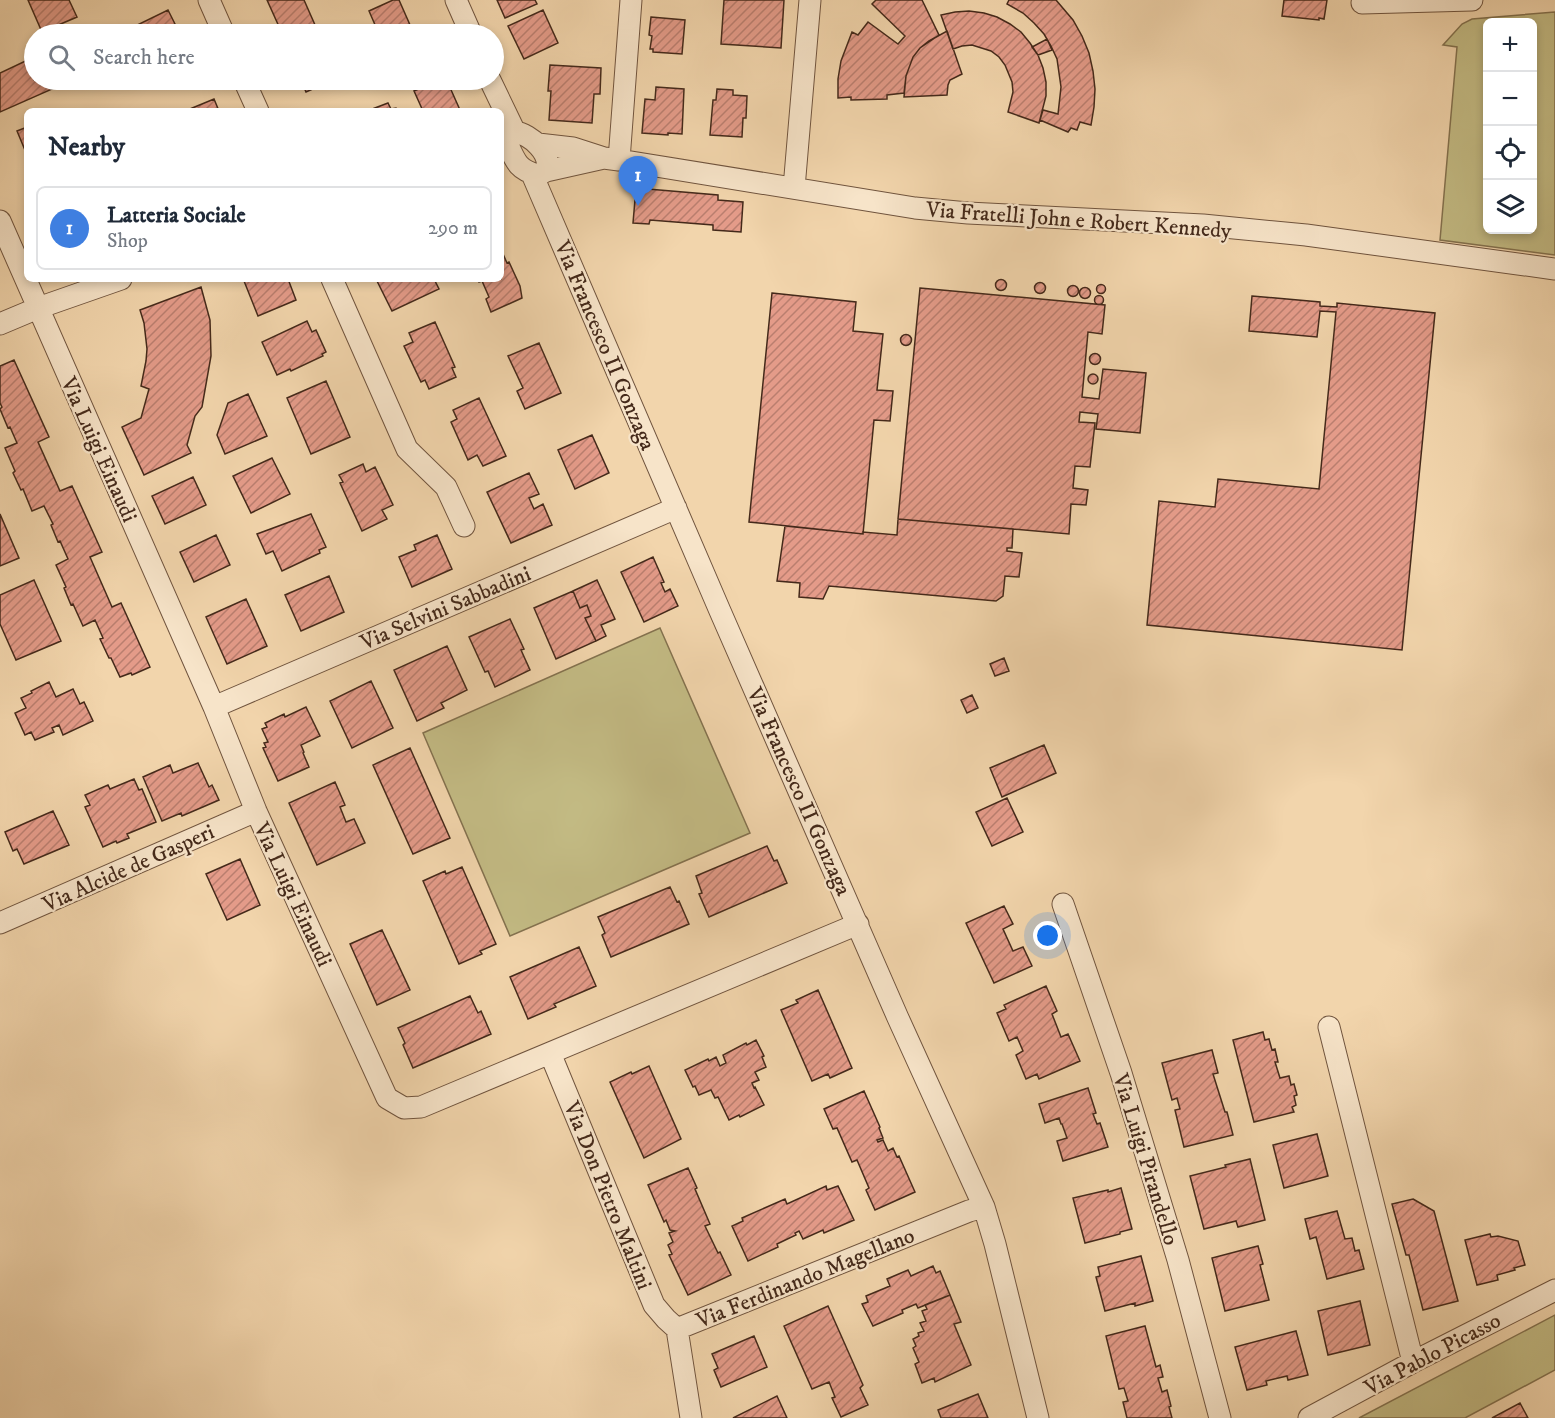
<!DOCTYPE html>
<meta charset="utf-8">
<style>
:root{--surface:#fff;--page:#f2f2f3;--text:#1f2937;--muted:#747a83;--line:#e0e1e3;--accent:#8f2418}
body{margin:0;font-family:"IM FELL DW Pica",serif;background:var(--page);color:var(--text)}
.controls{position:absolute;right:18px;top:18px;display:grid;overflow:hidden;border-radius:9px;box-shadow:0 3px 9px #0003}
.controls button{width:54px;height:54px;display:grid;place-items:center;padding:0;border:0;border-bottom:2px solid var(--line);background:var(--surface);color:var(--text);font:30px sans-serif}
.you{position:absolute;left:1048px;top:936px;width:21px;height:21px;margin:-15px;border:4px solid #fff;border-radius:50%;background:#1a73e8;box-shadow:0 0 0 9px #1a73e833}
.badge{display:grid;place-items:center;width:39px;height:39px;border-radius:50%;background:var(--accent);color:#fff;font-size:20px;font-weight:700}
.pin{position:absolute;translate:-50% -50px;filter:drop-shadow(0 2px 3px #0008)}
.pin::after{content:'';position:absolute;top:32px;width:21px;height:18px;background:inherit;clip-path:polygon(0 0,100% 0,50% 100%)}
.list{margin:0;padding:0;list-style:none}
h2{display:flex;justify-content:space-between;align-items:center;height:78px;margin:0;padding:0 24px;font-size:26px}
h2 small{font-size:20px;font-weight:400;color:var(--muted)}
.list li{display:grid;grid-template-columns:39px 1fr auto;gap:18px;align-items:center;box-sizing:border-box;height:84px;margin:0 12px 12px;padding:0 12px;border:2px solid var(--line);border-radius:9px}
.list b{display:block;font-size:22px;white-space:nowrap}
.list p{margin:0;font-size:20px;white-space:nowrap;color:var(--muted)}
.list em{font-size:20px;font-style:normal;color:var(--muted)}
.icon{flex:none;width:33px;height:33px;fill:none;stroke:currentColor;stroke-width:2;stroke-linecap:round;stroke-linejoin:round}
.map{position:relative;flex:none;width:1555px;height:1418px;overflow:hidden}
.search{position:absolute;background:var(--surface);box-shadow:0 3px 9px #0003;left:24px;top:24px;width:480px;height:66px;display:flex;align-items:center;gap:15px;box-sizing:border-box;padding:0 21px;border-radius:33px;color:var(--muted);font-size:22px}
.panel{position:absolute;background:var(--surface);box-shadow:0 3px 9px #0003;left:24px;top:108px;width:480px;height:174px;border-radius:9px}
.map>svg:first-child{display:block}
.park{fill:#c3bb84;stroke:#84724f;stroke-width:1.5;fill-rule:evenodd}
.building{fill:url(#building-hatch);stroke:#44291a;stroke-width:1.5}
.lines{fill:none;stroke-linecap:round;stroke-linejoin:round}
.minor-casing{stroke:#70543e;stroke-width:23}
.minor{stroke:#f7e4c9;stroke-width:21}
.labels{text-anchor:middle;stroke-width:4.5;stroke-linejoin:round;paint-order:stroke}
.street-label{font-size:22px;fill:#44291a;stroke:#f7e4c9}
</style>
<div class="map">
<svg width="1555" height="1418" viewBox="0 0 1555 1418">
<defs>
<pattern id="building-hatch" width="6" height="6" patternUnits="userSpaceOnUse" patternTransform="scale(1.5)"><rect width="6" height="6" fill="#e49b89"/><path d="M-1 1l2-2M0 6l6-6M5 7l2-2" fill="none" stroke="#ba7e6f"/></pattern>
</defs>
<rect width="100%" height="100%" fill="#f2d5ac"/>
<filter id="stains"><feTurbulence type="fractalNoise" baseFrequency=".00333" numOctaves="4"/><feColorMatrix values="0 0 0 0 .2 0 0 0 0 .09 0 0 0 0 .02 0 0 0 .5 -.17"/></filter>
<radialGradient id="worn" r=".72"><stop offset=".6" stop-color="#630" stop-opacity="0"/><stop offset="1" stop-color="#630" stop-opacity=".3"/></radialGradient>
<path class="park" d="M1555,12V255L1440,240L1457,47L1443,45L1462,24L1472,19ZM1488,22H1532V230H1488Z
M660,628L750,833L510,936L423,733Z
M1555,1315V1370L1465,1418H1359Z"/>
<path class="building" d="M28,0H69L77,17L42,32Z
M267,0H304L319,34H288L285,29L281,31Z
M393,0H399L414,34H379L369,11Z
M497,0H535L537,4L505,18Z
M724,0H784L781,48L721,44Z
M876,0H922L939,35L920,48L913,57L906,76L904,93L887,95V99L851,100V97L838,98V79L841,61L852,32L858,35L868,22L898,44L905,36L872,4Z
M1009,0H1056L1073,20L1082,36L1089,53L1093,71L1095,89L1094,107L1091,125L1080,122L1077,130L1071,128L1068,132L1040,120L1043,110L1058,114L1061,87L1057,59L1051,46L1044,34L1034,23L1023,13L1007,4Z
M1284,0H1327L1324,19L1319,18V20L1282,16Z
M168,10L180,34H134L131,28Z
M543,10L558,43L524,59L508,26Z
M969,11L984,13L997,17L1010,24L1021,32L1030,43L1038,55L1043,68L1046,82V96L1039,123L1008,112L1013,92L1012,82L1005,65L999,57L991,51L972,45L962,46L953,49L941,15L955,12Z
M651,17L685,20L682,54L653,52V49H650L652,36L649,35Z
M947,31L962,74L950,80L948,85L947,95L904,97L906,76L913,57L920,48L929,41Z
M1047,39L1052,50L1038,55L1032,47Z
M34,57V80H56L59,86L0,112V73Z
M550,65L601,68L600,94H594L592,123L549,120L551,91H548Z
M158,80H176L161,87Z
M301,80H333L306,92Z
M439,80H443L445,85L448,83L460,110L423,111L414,91Z
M656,87L684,89L682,134L668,133V135L642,133L645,99L655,100Z
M717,89L733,90V95L747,96L746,118H743L742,137L710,135L713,100H716Z
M214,99L219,111H185Z
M388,103L391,109L396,108L397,111H367Z
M27,127V155L17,131Z
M636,188L718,195V200L743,202L741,232L713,230V225L650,220L649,224L633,223Z
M503,254L507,263L509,262L520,286L522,298L491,312L486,299L489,297L482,281L479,282L478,279H501V255Z
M249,279H288L296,300L258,316L244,281Z
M376,279H434L439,289L392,311Z
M995.5 285a5.5 5.5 0 1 1 11 0a5.5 5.5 0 1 1-11 0Z
M1034.5 288a5.5 5.5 0 1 1 11 0a5.5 5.5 0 1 1-11 0Z
M1096.5 289a4.5 4.5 0 1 1 9 0a4.5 4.5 0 1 1-9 0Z
M1067.5 291a5.5 5.5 0 1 1 11 0a5.5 5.5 0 1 1-11 0Z
M201,287L210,320L211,356L202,407L195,416L187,445L191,453L144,475L122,427L141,418L149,389L141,386L146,361L147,349L144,323L140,310Z
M1079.5 293a5.5 5.5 0 1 1 11 0a5.5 5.5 0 1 1-11 0Z
M920,288L1105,305L1102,334L1088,332L1082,397L1099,399L1103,369L1146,373L1140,433L1096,429L1098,414L1080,412L1079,422L1095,423L1090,467L1075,466L1073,488L1088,490L1086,505L1071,504L1069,534L898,519Z
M772,293L856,302L853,331L883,334L877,390L893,391L890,421L874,420L863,534L749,522Z
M1094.5 300a4.5 4.5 0 1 1 9 0a4.5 4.5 0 1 1-9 0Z
M1252,296L1320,302V306L1337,307V303L1435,313L1402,650L1147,625L1159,501L1215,507L1218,479L1319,489L1336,312L1320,311L1317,337L1249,331Z
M307,321L312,332L316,330L326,352L322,354L323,356L291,371L290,369L277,375L262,342Z
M435,322L455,367L452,368L456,377L429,389L425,380L421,382L404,346L413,342L409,333Z
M900.5 340a5.5 5.5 0 1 1 11 0a5.5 5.5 0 1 1-11 0Z
M539,343L561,393L525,409L517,391L523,388L508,356Z
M1089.5 359a5.5 5.5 0 1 1 11 0a5.5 5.5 0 1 1-11 0Z
M14,360L49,437L38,442L60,491L72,486L102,552L90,557L112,607L121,603L150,667L132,675L131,673L120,677L111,658H109L100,639L103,638L95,620L83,626L73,604L71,605L64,588L66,587L56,565L68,559L60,541L58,542L51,525L53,524L44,506L32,511L23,489L21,490L13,473L15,471L5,448L17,443L10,427L8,428L0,409L2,407L0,403V366Z
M1088 379a5 5 0 1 1 10 0a5 5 0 1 1-10 0Z
M326,381L350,437L311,454L287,398Z
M248,394L267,436L225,454L217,435L228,403Z
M479,398L506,456L483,466L477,455L468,460L451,422L457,419L453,410Z
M592,435L609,473L575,489L558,450Z
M272,458L290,494L251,513L233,476Z
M363,464L366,472L375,467L393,505L382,510L387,519L362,531L340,483L343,482L339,475Z
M529,473L539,494L529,498L534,509L543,504L552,525L511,543L487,492Z
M193,477L206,505L165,524L152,496Z
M0,514L19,558L0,566Z
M311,514L326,547L319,550L320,553L282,571L273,551L266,554L257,534Z
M898,519L1013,529L1012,548H1007V551L1022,553L1019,577L1005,576L1003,596L996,601L829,586L823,599L799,597L800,583L777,581L785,526L863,534V532L897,535Z
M216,535L230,565L194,582L180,552Z
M437,535L452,569L412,587L399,557L416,550L414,545Z
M653,557L664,582L661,583L665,592L670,589L678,606L644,622L621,572Z
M329,576L344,612L301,631L285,595Z
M34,580L61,641L16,660L0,624V595Z
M597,580L615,619L601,625L606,636L596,641L585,618L591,616L587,605L580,608L573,591Z
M573,591L580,608L587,605L591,616L585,618L596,641L556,659L534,608Z
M246,599L267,646L227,664L206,617Z
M510,619L524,649L521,650L530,670L495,687L488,671L485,672L469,637Z
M447,646L467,690L441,703L444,708L417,721L394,670Z
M1004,658L1009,671L995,676L990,664Z
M371,681L393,728L352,748L330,701Z
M49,682L56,697L73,689L80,704L84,702L93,721L63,735L59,725L52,728L54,732L35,740L31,732L25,735L15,713L26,708L21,698L32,693L31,691Z
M972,695L978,708L967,713L961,700Z
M306,707L320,736L301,745L304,752L303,753L309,767L278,781L263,748L266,747L264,743L268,742L262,729L267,727L265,723L284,714L285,717Z
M1044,745L1056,773L1002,797L990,768Z
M410,748L450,838L413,854L373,765Z
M198,763L209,787L212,785L219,800L182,816L181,813L162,821L143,777L170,765L173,773Z
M134,779L139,790L142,789L156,822L127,834L129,838L117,843L116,841L103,847L85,807L90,805L85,795L108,785L110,789Z
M335,782L345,805L340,807L346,822L354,819L365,843L317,865L289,803Z
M1007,798L1023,832L992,846L976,812Z
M53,811L69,845L24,864L17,849L13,851L5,832Z
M767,846L774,861L777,860L787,883L709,917L699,894L702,893L696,876Z
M240,859L260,905L227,920L206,874Z
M462,867L496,944L480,951L482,954L459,964L423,881L445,871L446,874Z
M670,887L677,902L679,901L689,924L611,957L602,935L605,933L598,917Z
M1004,906L1013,924L1003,929L1013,951L1023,947L1032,966L994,983L966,923Z
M382,930L410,990L377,1005L350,944Z
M579,947L596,986L554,1004L556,1007L528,1019L510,977Z
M1046,986L1057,1011L1052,1014L1061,1037L1068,1034L1080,1061L1039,1079L1037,1074L1026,1079L1016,1055L1023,1051L1017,1037L1009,1041L997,1013L1006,1009L1004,1005Z
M818,990L852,1068L830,1078L828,1074L812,1081L781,1010L798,1003L796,1000Z
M470,996L478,1013L481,1011L491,1034L413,1068L403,1045L405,1043L398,1028Z
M1263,1032L1265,1040L1269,1039L1272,1050L1275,1049L1278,1062H1275L1280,1078L1289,1076L1291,1085L1294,1084L1297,1095L1294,1096L1296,1105L1292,1107L1294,1112L1254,1122L1233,1040Z
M756,1040L764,1056L762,1057L766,1067L755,1072L759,1080L752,1083L754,1088L755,1087L764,1105L740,1117L739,1115L729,1120L718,1097L715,1098L711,1090L699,1095L695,1086L693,1087L685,1070L708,1059L709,1061L716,1057L720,1066L726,1063L723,1055L746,1043L747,1045Z
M1212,1050L1218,1073L1213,1074L1225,1112H1227L1233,1135L1184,1147L1175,1110L1180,1109L1177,1098L1172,1100L1162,1063Z
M649,1066L681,1139L644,1158L610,1082L631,1072L632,1074Z
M1088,1088L1096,1113L1093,1114L1097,1124L1100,1123L1108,1147L1063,1161L1057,1141L1067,1138L1062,1124H1061L1059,1118L1045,1123L1039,1104Z
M864,1091L880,1127L879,1128L883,1138L877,1140L878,1142L883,1140L888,1151L893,1148L897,1157L899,1156L915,1192L875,1210L866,1190L869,1188L857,1160L852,1162L837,1128L833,1129L824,1109Z
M1317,1134L1328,1176L1284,1188L1273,1145Z
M1250,1159L1265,1220L1238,1227L1236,1221L1204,1229L1190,1176L1226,1167L1225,1165Z
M688,1168L697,1188L695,1189L710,1224L705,1226L718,1253L720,1252L731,1275L688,1295L669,1255L672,1254L668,1245L673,1242L669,1233L675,1231L670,1230L666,1220L664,1222L648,1185Z
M826,1186L827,1190L838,1186L854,1220L824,1233L823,1230L803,1239L799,1231L795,1233L796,1235L777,1244L778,1247L748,1261L732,1226L743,1221L742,1218L785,1199L787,1204Z
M1121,1188L1132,1229L1120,1232V1234L1085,1243L1073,1198L1108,1190V1192Z
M1413,1199L1434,1211L1458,1301L1423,1310L1409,1255H1406L1392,1204Z
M1337,1211L1345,1239L1352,1238L1355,1251L1359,1250L1364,1269L1327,1279L1316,1237L1310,1239L1305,1219Z
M1490,1234L1491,1237L1498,1236L1518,1241L1525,1265L1514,1268L1515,1270L1497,1275L1498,1280L1477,1285L1465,1240Z
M1258,1246L1263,1264L1260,1265L1269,1300L1225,1311L1212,1258Z
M1141,1256L1153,1301L1135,1306V1303L1105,1311L1096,1277L1100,1276L1098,1267Z
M933,1266L936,1273L940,1271L950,1295L918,1308L916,1304L902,1310L903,1313L873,1326L862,1304L868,1302L866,1296L890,1286L887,1279L908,1270L911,1276Z
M950,1295L961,1322L954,1324L971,1365L935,1382L934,1378L922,1383L915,1364L919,1362L913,1348L916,1346L913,1339L919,1336L918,1333L924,1331L920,1323L926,1321L922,1311L927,1309L925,1305Z
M1360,1301L1370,1345L1328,1355L1318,1311Z
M828,1306L863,1385L860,1388L868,1405L841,1417L832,1398L835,1397L829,1382L812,1389L784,1326Z
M1145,1326L1156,1367L1160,1365L1163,1377L1158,1378L1162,1392L1167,1390L1171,1406L1169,1407L1172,1418H1127L1123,1402L1128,1401L1124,1388L1119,1389L1106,1336Z
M1296,1331L1308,1375L1288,1380L1287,1376L1266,1381L1267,1385L1247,1390L1235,1347Z
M754,1336L767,1367L721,1387L714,1370L718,1368L712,1354Z
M978,1394L988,1418H941L938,1410Z
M777,1396L787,1418H733Z
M1520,1403L1528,1418H1492Z"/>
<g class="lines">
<defs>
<path id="minor" d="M209,0L224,34
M456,0L471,34
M1362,3L1472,0
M244,80L258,111
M490,80L515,132
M515,132C530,134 553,154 546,171L538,175C519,170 516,163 508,145L511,135Z
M538,144L573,148L604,158L619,160L915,208L968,213L1203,225L1306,235L1555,269
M619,160L631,0
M546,171L604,158
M532,174L720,611L898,1018L984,1207L995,1244L1038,1418
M794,188L810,0
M0,221L214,707L256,811L387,1098L404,1108L421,1107L858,924
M332,279L407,449L446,487L464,526
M0,324L38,308L121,279
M214,707L676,508
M1063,904L1121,1073L1178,1260L1220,1418
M0,923L256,811
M1329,1027L1413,1362
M550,1053L654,1305L666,1319L677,1329
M677,1329L969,1211L984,1207
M677,1329L691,1418
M1309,1418L1413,1362L1555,1290"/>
</defs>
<use href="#minor" class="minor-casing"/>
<use href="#minor" class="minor"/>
</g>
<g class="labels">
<g class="street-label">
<text transform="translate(1079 219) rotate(4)" y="8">Via Fratelli John e Robert Kennedy</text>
<text transform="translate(606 345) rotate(67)" y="8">Via Francesco II Gonzaga</text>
<text transform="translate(100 449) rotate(66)" y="8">Via Luigi Einaudi</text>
<text transform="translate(445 607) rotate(-23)" y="8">Via Selvini Sabbadini</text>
<text transform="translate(800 791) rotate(66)" y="8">Via Francesco II Gonzaga</text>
<text transform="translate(128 867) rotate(-24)" y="8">Via Alcide de Gasperi</text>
<text transform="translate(294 894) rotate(65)" y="8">Via Luigi Einaudi</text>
<text transform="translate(1147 1159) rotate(73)" y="8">Via Luigi Pirandello</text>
<text transform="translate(609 1195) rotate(68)" y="8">Via Don Pietro Maltini</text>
<text transform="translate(805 1277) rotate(-22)" y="8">Via Ferdinando Magellano</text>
<text transform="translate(1432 1353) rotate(-28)" y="8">Via Pablo Picasso</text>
</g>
</g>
<rect width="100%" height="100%" filter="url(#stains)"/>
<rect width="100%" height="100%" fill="url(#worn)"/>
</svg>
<div class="controls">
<button>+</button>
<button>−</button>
<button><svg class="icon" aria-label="locate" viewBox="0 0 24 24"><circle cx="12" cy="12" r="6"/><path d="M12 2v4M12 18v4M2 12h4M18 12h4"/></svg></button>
<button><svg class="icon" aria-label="layers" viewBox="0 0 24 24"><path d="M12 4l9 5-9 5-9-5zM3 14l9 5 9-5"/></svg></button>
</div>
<div class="you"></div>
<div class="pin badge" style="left:638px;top:206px;background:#3f7fe0">1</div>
<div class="search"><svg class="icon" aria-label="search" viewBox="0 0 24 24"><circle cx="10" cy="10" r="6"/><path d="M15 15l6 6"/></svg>Search here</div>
<section class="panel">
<h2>Nearby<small></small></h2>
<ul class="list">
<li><span class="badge" style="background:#3f7fe0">1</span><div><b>Latteria Sociale</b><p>Shop</p></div><em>290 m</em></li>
</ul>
</section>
</div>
